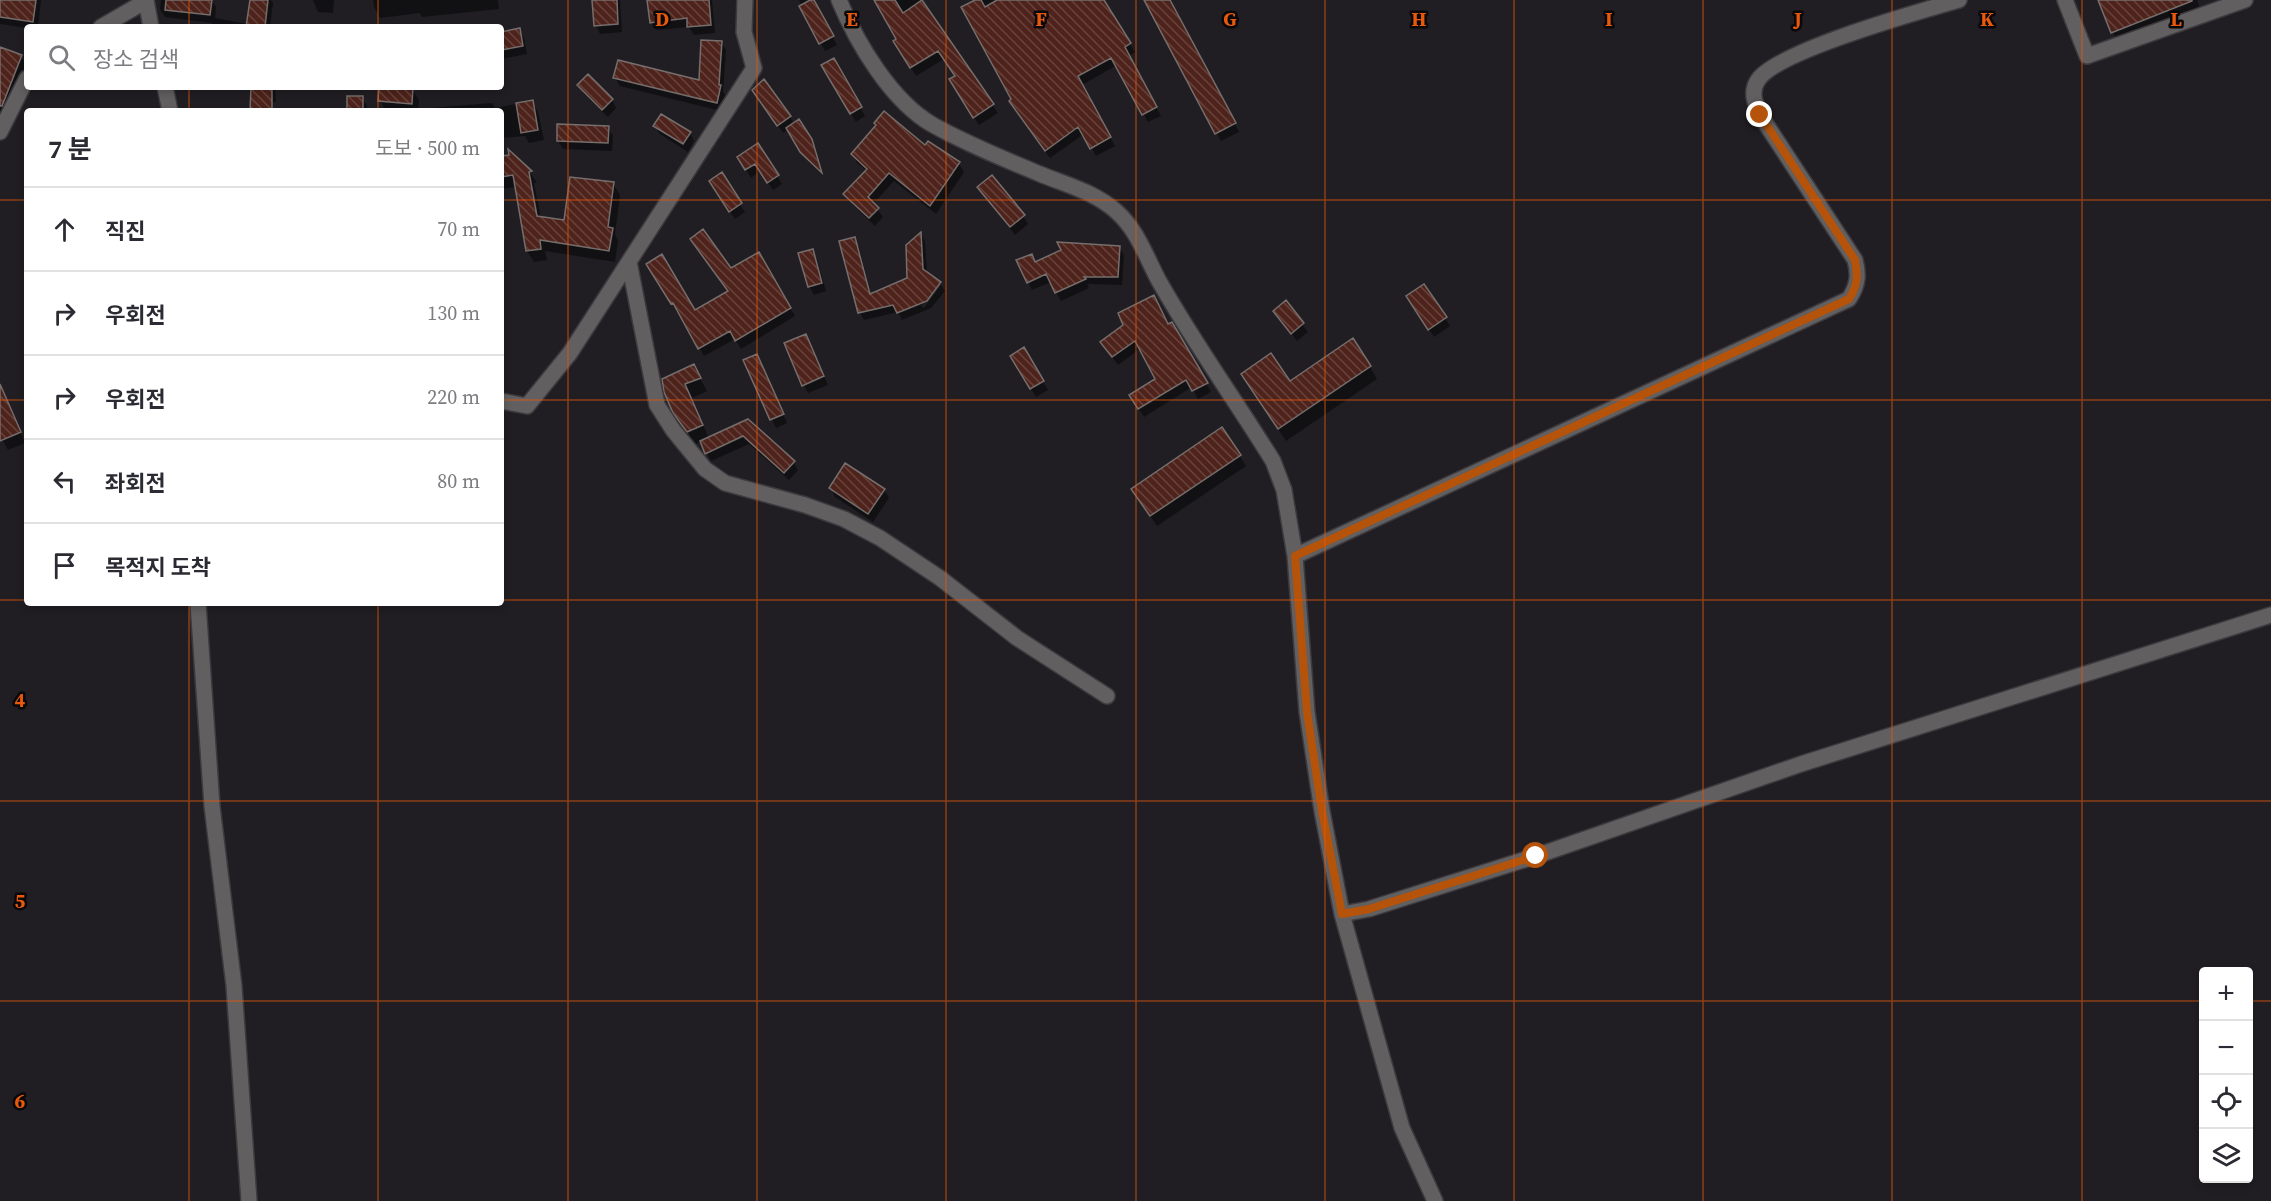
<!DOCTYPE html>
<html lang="ko">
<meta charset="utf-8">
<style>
:root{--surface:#fff;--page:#f2f2f3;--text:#2b2b33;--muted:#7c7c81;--line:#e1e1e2}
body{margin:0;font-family:"Source Serif 4","Noto Sans KR",serif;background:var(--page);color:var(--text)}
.controls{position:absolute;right:18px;bottom:18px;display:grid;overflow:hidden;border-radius:6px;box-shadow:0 3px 9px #0003}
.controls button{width:54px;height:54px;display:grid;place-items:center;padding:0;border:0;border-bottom:2px solid var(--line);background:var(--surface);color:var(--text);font:30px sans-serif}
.stop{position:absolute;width:18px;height:18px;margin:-14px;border:4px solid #b45309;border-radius:50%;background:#fff}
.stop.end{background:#b45309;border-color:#fff;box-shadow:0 2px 6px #0008}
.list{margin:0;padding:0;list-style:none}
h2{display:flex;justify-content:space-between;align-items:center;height:78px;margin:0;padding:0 24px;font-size:26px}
h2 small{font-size:20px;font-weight:400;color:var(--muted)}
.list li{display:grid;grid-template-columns:39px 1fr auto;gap:18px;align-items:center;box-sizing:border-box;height:84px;padding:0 24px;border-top:2px solid var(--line)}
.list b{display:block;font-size:22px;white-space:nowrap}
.list em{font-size:20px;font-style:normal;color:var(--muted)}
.icon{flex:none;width:33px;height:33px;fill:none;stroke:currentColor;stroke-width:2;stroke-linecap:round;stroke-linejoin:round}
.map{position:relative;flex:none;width:2271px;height:1201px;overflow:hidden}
.search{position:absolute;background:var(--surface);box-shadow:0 3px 9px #0003;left:24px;top:24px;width:480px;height:66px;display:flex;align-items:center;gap:15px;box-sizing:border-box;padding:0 21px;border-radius:6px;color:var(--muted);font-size:22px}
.panel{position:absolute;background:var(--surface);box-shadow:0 3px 9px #0003;left:24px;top:108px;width:480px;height:498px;border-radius:6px}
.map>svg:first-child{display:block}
.shadow{fill:#0007}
.building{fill:url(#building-back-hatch);stroke:#756e6d;stroke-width:1.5}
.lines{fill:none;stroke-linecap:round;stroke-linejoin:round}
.minor-casing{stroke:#3c3a3e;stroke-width:18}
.minor{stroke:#625f60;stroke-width:15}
.route{stroke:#b45309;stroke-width:8}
.grid{fill:none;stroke:#e8590c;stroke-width:1.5;stroke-opacity:0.55}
.grid-label{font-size:20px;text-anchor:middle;font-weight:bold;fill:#e8590c;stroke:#09080a;stroke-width:5;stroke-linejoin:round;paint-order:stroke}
</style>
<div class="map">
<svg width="2271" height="1201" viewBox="0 0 2271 1201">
<defs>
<pattern id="building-back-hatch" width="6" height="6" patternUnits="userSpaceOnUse" patternTransform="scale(1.5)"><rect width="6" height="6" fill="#4e231b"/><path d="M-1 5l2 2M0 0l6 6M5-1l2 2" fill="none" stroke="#68433c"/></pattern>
</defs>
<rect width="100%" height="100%" fill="#201e22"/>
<path class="shadow" d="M0,0H41L38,27L27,28L0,24Z
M161,0H212L216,7L215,18L248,24L252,0H271L273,3L270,27H212V23L165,17L160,9Z
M313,0H334L333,13L318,12Z
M373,0H498L499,9L422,17L420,13L380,18L374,7Z
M594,0H620L622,32L600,34L596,25Z
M649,0H712L715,33L694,35L689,27L656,30L651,22Z
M799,0H813L837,45L825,51Z
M875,0H920L998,113L979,125L951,80L956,77L944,59L916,76L895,42L898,40Z
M978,0H1103L1135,52L1129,56L1161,116L1148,122L1117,65L1082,85L1115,146L1096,156L1084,134L1050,158L1015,110Z
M1145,0H1169L1239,132L1221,141Z
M2099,0H2197L2200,8L2117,41Z
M519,30L524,38L527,54L501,59V33Z
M721,42L726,50L723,92L725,95L721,111L620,86L615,78L700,82Z
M0,48L21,56L27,67L3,127L0,126Z
M833,60L865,116L856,122L823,66Z
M579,85L612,100L616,108L608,117L584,94Z
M252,87H275L276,102L257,104Z
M381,87L412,89L419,100L418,109L492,103L495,108L532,101L538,112L544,140L529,143L525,136L501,138V111H386L380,100Z
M362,98L367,106V111H348Z
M758,98L790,117L794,124L799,121L816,149L824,177L807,160L789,129L783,133Z
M559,125L608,127L613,136L612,151L563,149L558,141Z
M655,126L690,133L694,141L688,152L660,134Z
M929,143L959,164L964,172L936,214L894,181L873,204L883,217L875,226L850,202L845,194L867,171L857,163L853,154L925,148Z
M758,145L782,184L773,190L760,171L751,178L739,158Z
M510,153L530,172L537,183H534L541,218L566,222L613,184L620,195L615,234L618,241L615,262L545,251L547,260L534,262L527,251L516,187L501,189V158L511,156Z
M721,174L745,212L735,219L715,189Z
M979,187L1023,216L1028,224L1015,235Z
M921,234L925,241L927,273L940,284H938L921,306L924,308L941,285L945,291L931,308L902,320L898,312L864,320L860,313L841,243L854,239L859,247L871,295L909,279Z
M1119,247L1124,255L1122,285L1087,284L1089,288L1061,301L1051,282L1032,290L1028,282L1035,263Z
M812,251L817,259L826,291L814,295L809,286Z
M758,254L795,316L741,349L735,339L704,356L679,310L677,311L648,264L695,312L729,292L731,270Z
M1286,303L1308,332L1297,341L1275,312Z
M1413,305L1445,318L1450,326L1434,337Z
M1172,324L1211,392L1198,399L1192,387L1144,417L1131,396L1157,379L1141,348L1118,365L1107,350Z
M805,335L828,385L808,393L804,385Z
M1024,349L1048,390L1036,397L1012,356Z
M745,361L761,365L787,423L776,428Z
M693,366L707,391L692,398L709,439L748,421L793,462L798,470L789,480L749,444L711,461L701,441L696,444L683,426L666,392Z
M1370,367L1377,379L1286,441L1250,386L1290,383Z
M0,384L25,443L8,450L0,435Z
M1239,455L1246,466L1157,526L1139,500Z
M831,488L884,490L889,498L873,522L835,497Z"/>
<path class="building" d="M0,0H36L33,22L0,17Z
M166,0H212L210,15L165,10Z
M250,0H268L265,27H246Z
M592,0H617L618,24L594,26Z
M647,0H709L711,25L687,27V18L650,23Z
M810,0H814L834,36L819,44L799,6Z
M874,0H895L903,13L922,0L994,104L973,118L949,79L955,76L938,51L910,68L893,41L896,39Z
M975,0H981L985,7L997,0H1104L1131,43L1125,47L1157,107L1142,115L1111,58L1078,76L1111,137L1090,149L1078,127L1045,151L1009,101L1011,99L961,7Z
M1144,0H1170L1236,123L1215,134Z
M2098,0H2192V1L2111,33Z
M520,28L523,46L501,50V32Z
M701,40L722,41L719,85H721L717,103L613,78L618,60L699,80Z
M0,47L22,55L2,106H0Z
M834,58L862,107L850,114L821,65Z
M588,74L613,99L602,110L577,85Z
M764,79L791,116L777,126L752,90Z
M251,87H272V111H250Z
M379,87H413L412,104L378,101Z
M347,96H363V111H347Z
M533,100L538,130L521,133L516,103Z
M884,111L925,145L928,141L960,162L930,206L889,173L868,197L879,208L869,218L843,194L867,169L851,154L876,125L874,123Z
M661,114L691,132L683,144L653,126Z
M799,119L812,139L822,173L800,152L786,128Z
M557,124L609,126L608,143L557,141Z
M758,143L779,175L767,183L755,164L745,170L737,157Z
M508,149L532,171L529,172L537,216L564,220L570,177L614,182L608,227L613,228L609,251L540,240L541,249L526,251L513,175L501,177V156L509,155Z
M722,172L742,203L729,212L709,181Z
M992,175L1025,215L1010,227L977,187Z
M703,229L731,268L759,252L791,308L735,341L730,331L698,349L673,303L671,304L646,264L662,254L695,310L728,291L690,239Z
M921,232L923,269L941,282L927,301L897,313L893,305L858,313L839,241L855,237L870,294L907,278L906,245Z
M1057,242L1120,246L1118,277H1084L1086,279L1055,293L1046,274L1027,283L1016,260L1032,254L1035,262L1061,250Z
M813,249L822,283L808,287L798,253Z
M1424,284L1447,317L1428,330L1406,296Z
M1154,295L1168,324L1172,322L1208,383L1192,391L1186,380L1138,409L1129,395L1155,379L1135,341L1112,357L1100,342L1123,325L1118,313Z
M1286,300L1304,323L1291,334L1273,311Z
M806,334L824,376L802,386L784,343Z
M1353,338L1371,366L1278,429L1241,374L1271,353L1290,381Z
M1024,347L1044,381L1030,389L1010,356Z
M757,354L784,414L770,420L743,360Z
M694,364L701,378L685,384L703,425L687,432L673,413L664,392L662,379Z
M0,384L21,432L0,441Z
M748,419L795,461L784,473L743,436L705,454L700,441Z
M1222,427L1241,455L1150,516L1131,489Z
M845,463L885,489L868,514L829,488Z"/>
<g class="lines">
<defs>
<path id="minor" d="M146,0L151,27
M839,0C857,43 891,101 933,125C967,144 1004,159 1040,174C1067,185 1095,192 1117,212C1138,231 1146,257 1159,281C1194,343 1236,401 1273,461L1284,490L1295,556L1307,712L1322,811L1342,914L1402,1128L1435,1201
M2065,0L2087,56L2245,0
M101,27L146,1
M165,87L170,111
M0,132L27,78
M629,262L657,405L673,430L705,469L725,483L805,505L844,519L880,538L940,578L1017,638L1107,696
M501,401L527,406L570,353L754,68L744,32L745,0
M1295,556L1849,299C1858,285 1859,275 1855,260L1760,115C1755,103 1750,92 1758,80C1777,51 1921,11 1959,0
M198,603L212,806L234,986L249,1201
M1342,914L1369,909L1536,856L1801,764L2271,615"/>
</defs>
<use href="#minor" class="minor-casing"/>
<use href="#minor" class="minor"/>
</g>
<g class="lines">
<path class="route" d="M1536,856L1369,909L1342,914L1322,811L1307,712L1295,556L1849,299C1858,285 1858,275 1855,260L1760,115"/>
</g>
<path class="grid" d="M189,0V27M378,0V27M568,0V1201M757,0V1201M946,0V1201M1136,0V1201M1325,0V1201M1514,0V1201M1703,0V1201M1892,0V1201M2082,0V1201M189,87V111M378,87V111M0,200H27M501,200H2271M0,400H27M501,400H2271M0,600H27M501,600H2271M189,603V1201M378,603V1201M0,801H2271M0,1001H2204M2248,1001H2271"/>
<g class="grid-label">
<text x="662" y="26">D</text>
<text x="852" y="26">E</text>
<text x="1041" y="26">F</text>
<text x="1230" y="26">G</text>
<text x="1419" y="26">H</text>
<text x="1609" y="26">I</text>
<text x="1798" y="26">J</text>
<text x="1987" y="26">K</text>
<text x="2176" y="26">L</text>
<text x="20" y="707">4</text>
<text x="20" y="908">5</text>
<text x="20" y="1108">6</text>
</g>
</svg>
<div class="controls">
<button>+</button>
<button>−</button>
<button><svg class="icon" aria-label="locate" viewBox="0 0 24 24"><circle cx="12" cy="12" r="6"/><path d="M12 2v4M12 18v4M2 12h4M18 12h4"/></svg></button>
<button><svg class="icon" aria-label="layers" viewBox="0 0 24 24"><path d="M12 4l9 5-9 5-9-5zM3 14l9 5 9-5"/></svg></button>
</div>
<div class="stop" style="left:1536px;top:856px"></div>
<div class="stop end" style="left:1760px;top:115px"></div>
<div class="search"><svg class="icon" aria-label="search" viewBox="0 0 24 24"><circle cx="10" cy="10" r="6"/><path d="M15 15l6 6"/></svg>장소 검색</div>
<section class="panel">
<h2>7 분<small>도보 · 500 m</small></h2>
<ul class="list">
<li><svg class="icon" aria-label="ahead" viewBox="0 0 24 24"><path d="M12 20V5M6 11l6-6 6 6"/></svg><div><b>직진</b></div><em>70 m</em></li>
<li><svg class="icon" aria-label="right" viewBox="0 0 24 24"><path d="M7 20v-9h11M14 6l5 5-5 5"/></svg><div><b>우회전</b></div><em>130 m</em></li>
<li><svg class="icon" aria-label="right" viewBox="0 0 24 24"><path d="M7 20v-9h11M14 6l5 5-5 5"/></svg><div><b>우회전</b></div><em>220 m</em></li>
<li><svg class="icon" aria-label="left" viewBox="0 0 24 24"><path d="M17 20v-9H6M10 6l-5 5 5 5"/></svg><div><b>좌회전</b></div><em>80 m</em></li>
<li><svg class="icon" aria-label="arrive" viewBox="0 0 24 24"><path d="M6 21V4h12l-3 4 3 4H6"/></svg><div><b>목적지 도착</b></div></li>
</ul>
</section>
</div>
